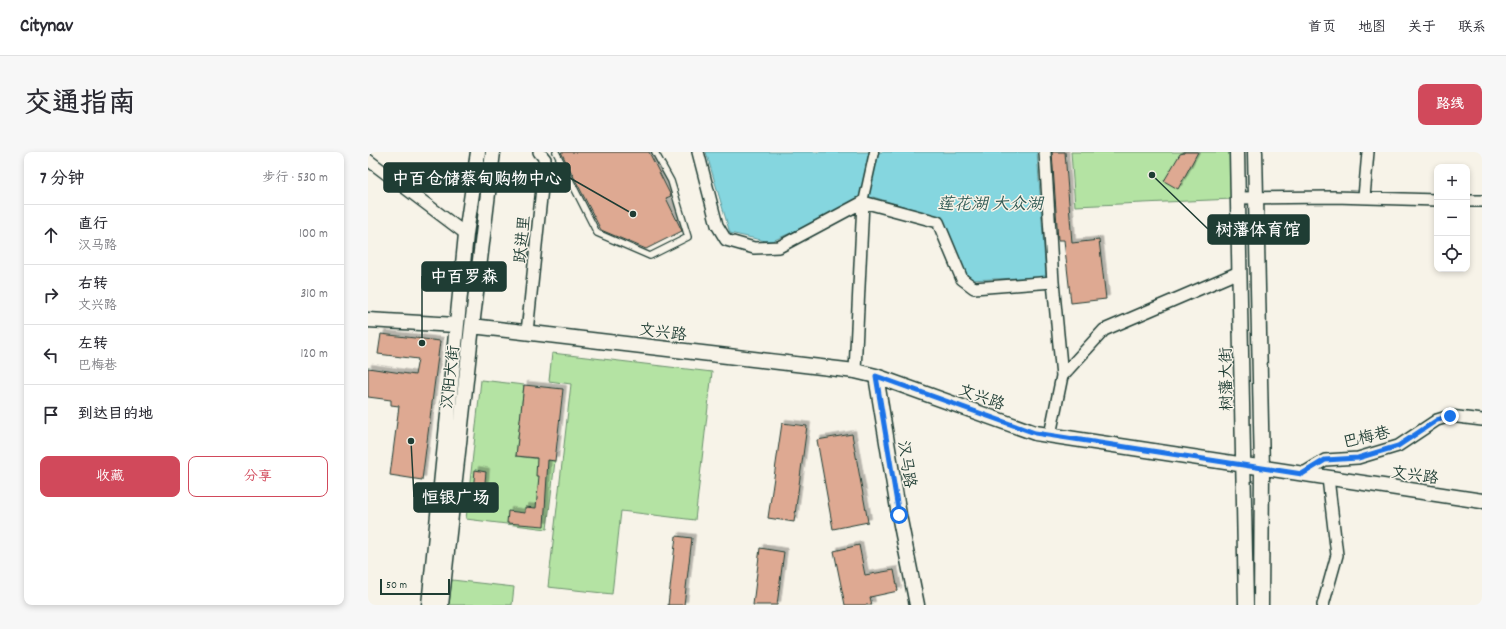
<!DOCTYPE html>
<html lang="zh">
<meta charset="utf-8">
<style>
:root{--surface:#fff;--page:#f7f7f7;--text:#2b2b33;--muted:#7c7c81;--line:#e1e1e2;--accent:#d1495b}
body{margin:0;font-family:Dekko,"LXGW WenKai TC",sans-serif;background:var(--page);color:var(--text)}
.controls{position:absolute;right:12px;top:12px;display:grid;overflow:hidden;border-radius:8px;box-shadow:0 2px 6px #0003}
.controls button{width:36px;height:36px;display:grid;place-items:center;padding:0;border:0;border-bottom:1px solid var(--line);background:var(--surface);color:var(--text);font:20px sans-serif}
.scale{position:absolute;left:12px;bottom:10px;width:70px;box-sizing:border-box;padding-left:4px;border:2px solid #1f3d34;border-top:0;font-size:11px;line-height:14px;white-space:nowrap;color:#1f3d34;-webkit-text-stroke:3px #f7f3e8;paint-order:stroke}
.stop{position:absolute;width:12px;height:12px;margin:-9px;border:3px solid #1a73e8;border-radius:50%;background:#fff}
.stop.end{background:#1a73e8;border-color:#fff;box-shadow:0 1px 4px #0008}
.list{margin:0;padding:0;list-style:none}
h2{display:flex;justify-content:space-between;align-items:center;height:52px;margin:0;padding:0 16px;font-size:17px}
h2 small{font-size:13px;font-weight:400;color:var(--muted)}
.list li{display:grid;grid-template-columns:26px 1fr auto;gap:12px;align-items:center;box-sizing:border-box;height:60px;padding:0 16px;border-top:1px solid var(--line)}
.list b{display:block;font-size:15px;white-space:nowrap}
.list p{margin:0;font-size:13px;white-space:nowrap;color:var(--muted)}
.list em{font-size:13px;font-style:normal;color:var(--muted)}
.actions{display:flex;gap:8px;padding:12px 16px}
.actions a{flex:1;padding:9px 0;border:1px solid var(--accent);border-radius:8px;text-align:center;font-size:14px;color:var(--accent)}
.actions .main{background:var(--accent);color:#fff}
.icon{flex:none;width:22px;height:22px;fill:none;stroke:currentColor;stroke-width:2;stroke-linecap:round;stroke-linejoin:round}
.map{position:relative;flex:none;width:1114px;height:453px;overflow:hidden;border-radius:8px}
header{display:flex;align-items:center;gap:24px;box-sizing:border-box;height:56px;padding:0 20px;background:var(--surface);border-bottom:1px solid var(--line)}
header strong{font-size:19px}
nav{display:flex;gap:22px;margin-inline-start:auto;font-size:14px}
.intro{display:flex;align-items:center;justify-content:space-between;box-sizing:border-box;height:96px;padding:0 24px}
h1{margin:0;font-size:28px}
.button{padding:10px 18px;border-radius:8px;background:var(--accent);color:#fff;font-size:14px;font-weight:700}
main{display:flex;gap:24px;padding:0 24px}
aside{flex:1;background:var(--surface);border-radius:8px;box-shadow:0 2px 6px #0003}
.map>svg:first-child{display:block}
.green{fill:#b4e3a3;stroke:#6a906c}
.water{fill:#85d6df;stroke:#5c999b}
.building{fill:#dea992;stroke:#1f3d34;filter:url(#shadow)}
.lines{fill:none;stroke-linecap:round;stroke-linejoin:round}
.service-casing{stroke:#1f3d34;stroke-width:8}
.pedestrian-casing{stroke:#1f3d34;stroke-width:11}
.minor-casing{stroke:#1f3d34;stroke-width:14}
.tertiary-casing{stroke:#1f3d34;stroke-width:17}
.service{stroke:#f7f3e8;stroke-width:5.5}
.pedestrian{stroke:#f7f3e8;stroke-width:8}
.minor{stroke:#f7f3e8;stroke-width:11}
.tertiary{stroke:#f7f3e8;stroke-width:14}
.route{stroke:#1a73e8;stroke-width:5}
.labels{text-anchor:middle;stroke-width:3;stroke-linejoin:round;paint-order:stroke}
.street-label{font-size:16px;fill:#1f3d34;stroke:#f7f3e8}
.water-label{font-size:17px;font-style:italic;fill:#335c56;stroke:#f7f3e8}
.leader{fill:none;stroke:#1f3d34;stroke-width:1.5}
.callout-dot{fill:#1f3d34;stroke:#f7f3e8;stroke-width:1.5}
.callout{fill:#1f3d34;stroke:#1f3d34;stroke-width:1.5}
.callout-label{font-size:17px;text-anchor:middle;font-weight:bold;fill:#fff}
</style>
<header>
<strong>Citynav</strong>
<nav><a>首页</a><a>地图</a><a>关于</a><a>联系</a></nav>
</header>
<div class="intro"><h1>交通指南</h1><a class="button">路线</a></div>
<main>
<aside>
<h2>7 分钟<small>步行 · 530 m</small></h2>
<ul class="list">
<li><svg class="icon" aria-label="ahead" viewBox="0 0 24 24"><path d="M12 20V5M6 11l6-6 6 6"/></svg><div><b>直行</b><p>汉马路</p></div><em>100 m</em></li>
<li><svg class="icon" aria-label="right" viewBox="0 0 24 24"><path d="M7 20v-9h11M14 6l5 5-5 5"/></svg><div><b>右转</b><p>文兴路</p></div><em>310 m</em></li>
<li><svg class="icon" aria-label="left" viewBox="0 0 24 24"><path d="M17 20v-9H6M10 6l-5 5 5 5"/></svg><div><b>左转</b><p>巴梅巷</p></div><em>120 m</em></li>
<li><svg class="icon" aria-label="arrive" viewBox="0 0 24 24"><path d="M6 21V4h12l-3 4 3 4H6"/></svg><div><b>到达目的地</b></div></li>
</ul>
<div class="actions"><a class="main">收藏</a><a>分享</a></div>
</aside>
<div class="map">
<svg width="1114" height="453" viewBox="0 0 1114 453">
<defs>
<filter id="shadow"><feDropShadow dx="3.5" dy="-3.5" stdDeviation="0" flood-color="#0004"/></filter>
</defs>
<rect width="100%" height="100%" fill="#f7f3e8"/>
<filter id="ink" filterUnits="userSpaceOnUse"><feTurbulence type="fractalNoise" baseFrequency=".025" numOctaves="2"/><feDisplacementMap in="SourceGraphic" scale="8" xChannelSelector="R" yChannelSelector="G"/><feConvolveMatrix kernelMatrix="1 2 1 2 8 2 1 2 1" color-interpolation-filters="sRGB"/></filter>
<g filter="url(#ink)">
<path class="green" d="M703,0H864L865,47L707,54Z
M184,201L344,220L327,368L253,359L244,442L180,435L203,232L181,229Z
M113,228L156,233L148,304L187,309L179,377L98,367Z
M84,428L146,435L144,453H81Z"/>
<path class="water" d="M338,0H669L678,125L599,128L571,65L505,45L402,90L362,81Z"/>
<path class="building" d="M193,0H281L303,44L298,46L314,79L278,97L233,78Z
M684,0H697L704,91L731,88L738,147L703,151L696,88H690Z
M816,0H830L810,37L796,29L812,2L816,1Z
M13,182L72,189L54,328L22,323L31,254L23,253V248L0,245V216L47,223L50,207L10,202Z
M156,233L195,237L187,309L180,308L176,374L139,371L140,359L157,361V355L168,356L171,324H168L169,306L148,304Z
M414,271L439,274L426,370L400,366Z
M484,282L500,370L465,377L449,288Z
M107,318L118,320L115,351L104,350Z
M308,384L324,386L316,453H300Z
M491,393L497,423L526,418L530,439L502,445L504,453H477L466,399Z
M392,396L416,400L409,453H385Z"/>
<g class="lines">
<defs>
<path id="service" d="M188,0L229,81L282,104L320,85L303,29L287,0"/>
<path id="pedestrian" d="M495,50L506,0"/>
<path id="minor" d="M330,0L349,73L358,88L386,96L411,95L495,50L570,70L594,127L606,136L685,130
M677,0L685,130L694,224
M0,8L98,82
M996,45L1000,0
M869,46L966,45L1069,48
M1099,49H1114
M159,180L177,7L171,0
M487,219L495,50
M682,283L694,224L736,178L871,120
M934,322L957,308L990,306L1030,294L1069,268L1082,264L1114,268
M955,453L969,403L960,326"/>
<path id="tertiary" d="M869,0L878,453
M887,0L894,317L893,453
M0,168L88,173
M104,174L487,219L508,224L667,281L1114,349
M508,224L531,363L549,453
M61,453L98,82L110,0
M73,453L104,174L125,0"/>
</defs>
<use href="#service" class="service-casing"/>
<use href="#pedestrian" class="pedestrian-casing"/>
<use href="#minor" class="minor-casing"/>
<use href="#tertiary" class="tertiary-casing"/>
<use href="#service" class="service"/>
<use href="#pedestrian" class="pedestrian"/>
<use href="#minor" class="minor"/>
<use href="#tertiary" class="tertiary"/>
</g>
</g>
<g class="lines" filter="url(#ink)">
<path class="route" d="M531,363L508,224L667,281L934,322L957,308L990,306L1030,294L1069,268L1082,264"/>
</g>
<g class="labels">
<g class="street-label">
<text transform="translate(153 87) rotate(-84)" y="6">跃进里</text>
<text transform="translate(295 179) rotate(7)" y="6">文兴路</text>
<text transform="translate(81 225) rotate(-84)" y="6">汉阳大街</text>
<text transform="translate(857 227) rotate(-91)" y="6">树藩大街</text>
<text transform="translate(614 244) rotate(20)" y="6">文兴路</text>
<text transform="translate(998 284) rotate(-13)" y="6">巴梅巷</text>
<text transform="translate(540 312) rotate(81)" y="6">汉马路</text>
<text transform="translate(1047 322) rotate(8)" y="6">文兴路</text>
</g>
<g class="water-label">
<text x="622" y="57">莲花湖 大众湖</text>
</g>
</g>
<path class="leader" d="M265 62L202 26M784 23L840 77M54 191L54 124M43 289L46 345"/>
<g class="callout-dot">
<circle cx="265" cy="62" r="4"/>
<circle cx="784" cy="23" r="4"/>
<circle cx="54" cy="191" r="4"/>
<circle cx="43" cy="289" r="4"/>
</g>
<g class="callout">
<rect x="16" y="11" width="186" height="29" rx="4"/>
<rect x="840" y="63" width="101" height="29" rx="4"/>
<rect x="54" y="110" width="84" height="29" rx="4"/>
<rect x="46" y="331" width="84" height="29" rx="4"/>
</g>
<g class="callout-label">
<text x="109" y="32">中百仓储蔡甸购物中心</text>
<text x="890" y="83">树藩体育馆</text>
<text x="96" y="130">中百罗森</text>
<text x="88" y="351">恒银广场</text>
</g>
</svg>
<div class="controls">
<button>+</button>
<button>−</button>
<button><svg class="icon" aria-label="locate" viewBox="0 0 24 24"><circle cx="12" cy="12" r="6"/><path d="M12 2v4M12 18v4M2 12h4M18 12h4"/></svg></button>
</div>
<div class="scale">50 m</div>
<div class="stop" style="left:531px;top:363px"></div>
<div class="stop end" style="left:1082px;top:264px"></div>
</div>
</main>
